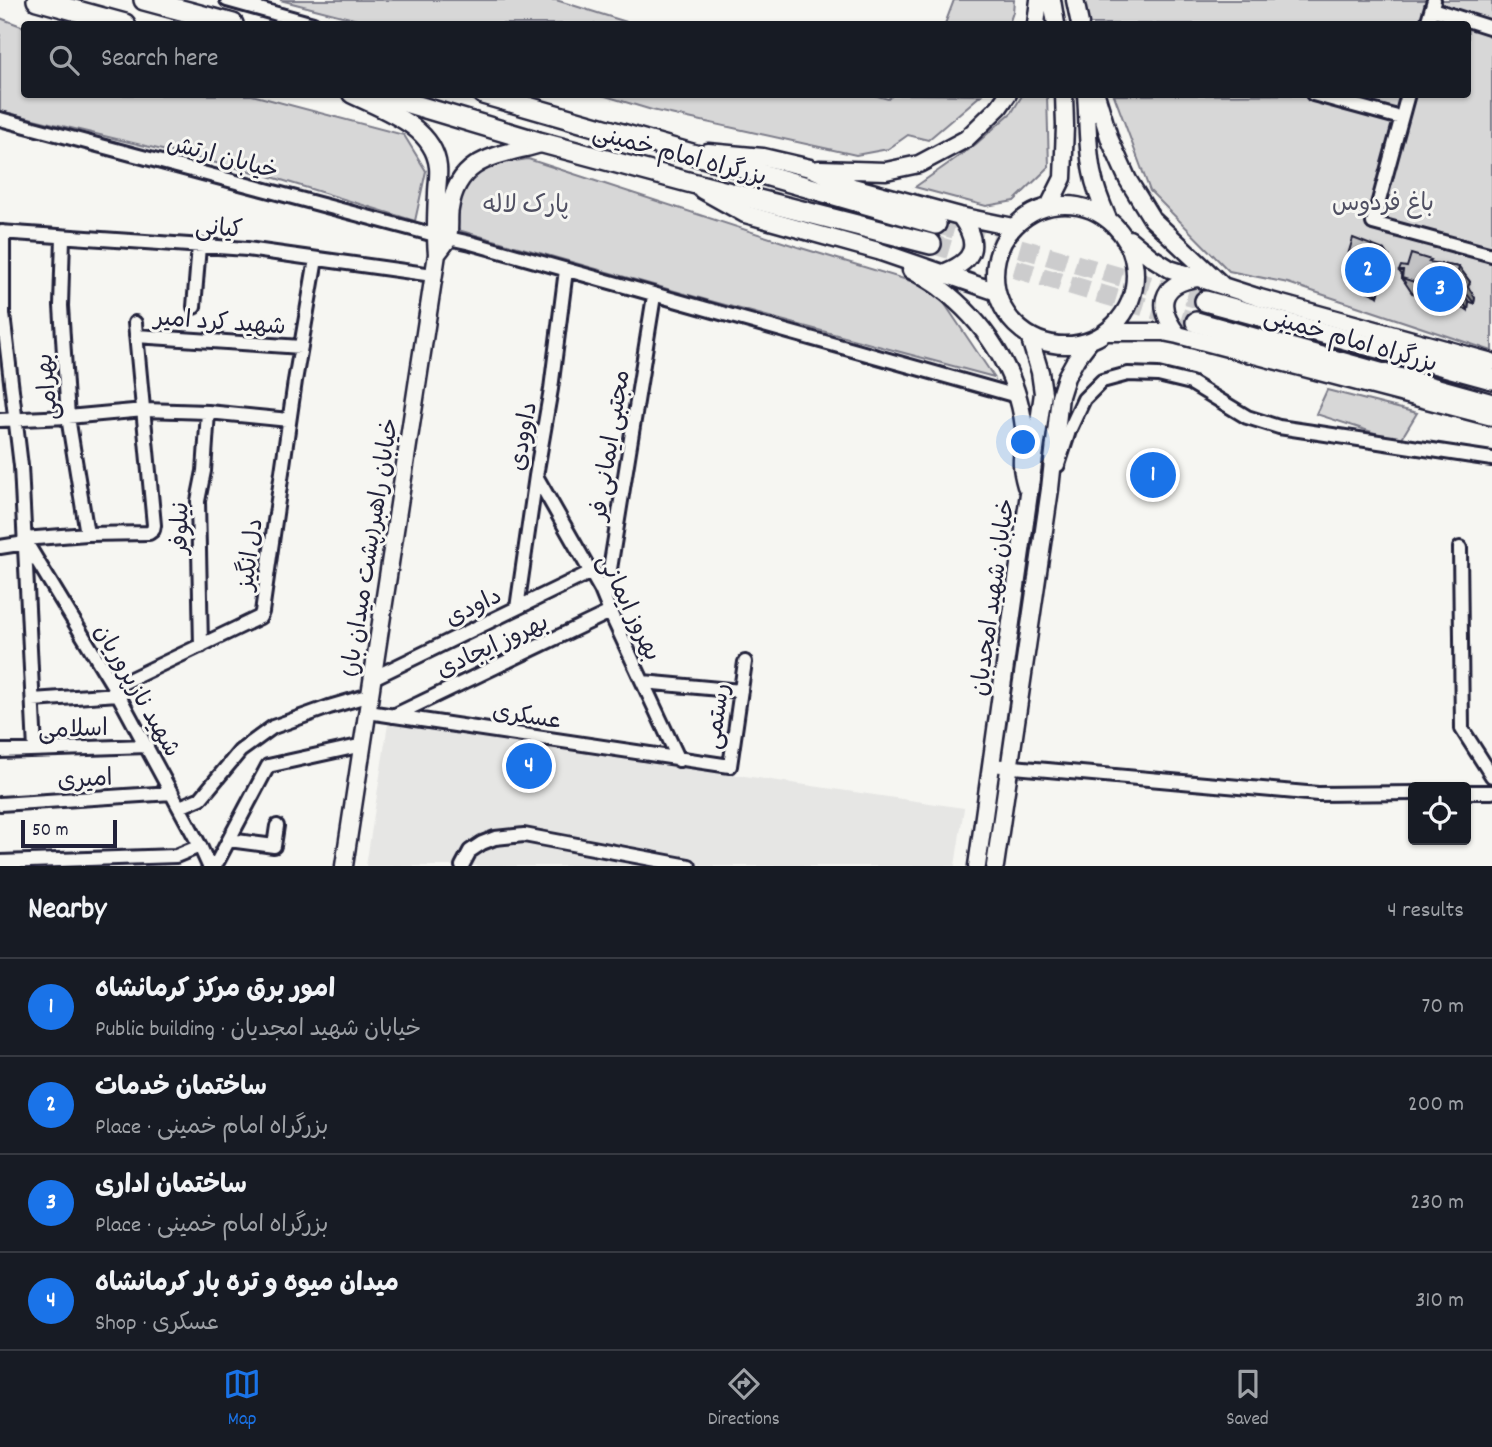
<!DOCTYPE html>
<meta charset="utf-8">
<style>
:root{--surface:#171b24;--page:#20242c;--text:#f1f3f6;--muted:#9ea1a6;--line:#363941;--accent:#1a73e8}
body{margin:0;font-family:Dekko,"Playpen Sans Arabic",sans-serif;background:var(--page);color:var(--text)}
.controls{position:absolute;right:21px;bottom:21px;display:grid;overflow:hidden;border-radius:7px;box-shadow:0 2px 5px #0004}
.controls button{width:63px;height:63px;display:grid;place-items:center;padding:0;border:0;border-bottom:2px solid var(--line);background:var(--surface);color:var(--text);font:35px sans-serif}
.scale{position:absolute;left:21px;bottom:18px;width:96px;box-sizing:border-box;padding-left:7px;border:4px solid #22223b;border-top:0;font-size:19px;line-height:24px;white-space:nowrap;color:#22223b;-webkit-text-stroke:5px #f6f6f2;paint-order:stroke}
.you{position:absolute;left:1024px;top:443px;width:24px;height:24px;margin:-18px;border:5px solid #fff;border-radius:50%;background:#1a73e8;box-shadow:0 0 0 10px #1a73e833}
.badge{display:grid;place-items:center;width:46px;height:46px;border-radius:50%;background:var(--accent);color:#fff;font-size:23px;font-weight:700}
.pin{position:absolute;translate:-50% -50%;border:4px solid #fff;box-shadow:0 2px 7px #0006}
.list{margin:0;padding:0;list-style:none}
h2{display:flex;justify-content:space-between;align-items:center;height:91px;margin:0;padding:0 28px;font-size:30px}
h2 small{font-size:23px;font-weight:400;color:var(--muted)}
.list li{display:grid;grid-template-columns:46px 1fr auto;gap:21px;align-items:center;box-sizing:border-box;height:98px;padding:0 28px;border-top:2px solid var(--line)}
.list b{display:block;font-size:26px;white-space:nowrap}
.list p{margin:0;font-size:23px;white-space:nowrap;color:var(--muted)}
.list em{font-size:23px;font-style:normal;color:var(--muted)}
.icon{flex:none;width:38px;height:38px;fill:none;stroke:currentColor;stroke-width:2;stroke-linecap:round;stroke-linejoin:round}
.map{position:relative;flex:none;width:1492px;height:866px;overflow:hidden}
.search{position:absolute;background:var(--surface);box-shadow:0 2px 5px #0004;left:21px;right:21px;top:21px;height:77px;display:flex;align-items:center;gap:18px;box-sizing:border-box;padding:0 24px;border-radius:7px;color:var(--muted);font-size:26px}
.sheet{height:483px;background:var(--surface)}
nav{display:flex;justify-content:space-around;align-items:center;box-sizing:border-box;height:98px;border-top:2px solid var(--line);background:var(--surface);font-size:19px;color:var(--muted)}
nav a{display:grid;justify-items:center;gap:4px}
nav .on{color:var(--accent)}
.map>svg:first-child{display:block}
.built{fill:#e6e6e4}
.green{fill:#d7d7d7;stroke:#7c7c89;stroke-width:2}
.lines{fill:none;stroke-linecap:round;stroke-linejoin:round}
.highway-tunnel{stroke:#cccccd;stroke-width:19;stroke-dasharray:19 10;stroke-linecap:butt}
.minor-casing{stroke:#22223b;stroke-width:18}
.major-casing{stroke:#22223b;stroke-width:21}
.highway-casing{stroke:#22223b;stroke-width:24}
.minor{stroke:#f6f6f2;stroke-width:12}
.major{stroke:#f6f6f2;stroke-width:16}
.highway{stroke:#f6f6f2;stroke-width:19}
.wall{fill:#a7a7a9;stroke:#22223b;stroke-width:2}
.shaded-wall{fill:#888889;stroke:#22223b;stroke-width:2}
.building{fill:#c2c2c4;stroke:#22223b;stroke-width:2}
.labels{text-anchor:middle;stroke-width:6;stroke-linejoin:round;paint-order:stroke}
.street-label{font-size:24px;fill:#22223b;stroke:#f6f6f2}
.park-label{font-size:24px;fill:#4f4f62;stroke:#f6f6f2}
</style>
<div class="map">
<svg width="1492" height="866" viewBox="0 0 1492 866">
<rect width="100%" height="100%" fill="#f6f6f2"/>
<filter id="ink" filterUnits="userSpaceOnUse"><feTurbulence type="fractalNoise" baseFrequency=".0143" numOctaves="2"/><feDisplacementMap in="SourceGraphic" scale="14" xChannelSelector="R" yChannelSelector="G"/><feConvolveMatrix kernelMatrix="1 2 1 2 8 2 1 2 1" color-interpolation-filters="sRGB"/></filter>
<g filter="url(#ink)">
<path class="built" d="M388,724L964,808L955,866H366Z"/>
<path class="green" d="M280,0H556L633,24H373Z
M954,0H1014L1013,12L1009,24H945Z
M1074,0H1492V351L1288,283L1229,271L1150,191L1114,95L1468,94V24H1085Z
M0,18L24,27V94L252,95L404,135L426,171L415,221L262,174L0,111Z
M1023,94L1047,95L1049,167L1014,201L986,206L915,187L976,144L1012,112Z
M874,95L888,99L894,94L981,95L928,140L908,135L888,149L856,155L652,110L602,95Z
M528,159L801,248L934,288L994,377L703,299L458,230L459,195L483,166Z
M1327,390L1417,413L1400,441L1316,414Z"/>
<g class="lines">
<path class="highway-tunnel" d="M936,224L1205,301
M931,244L1196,322"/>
<defs>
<path id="minor" d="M227,0L313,24
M1432,9L1492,28
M1427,24L1434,0
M1313,94L1401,118
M1408,94L1373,223L1492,255
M0,119L435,235L471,243L1017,396
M0,232L247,249L433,275
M3,232V314L21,466L35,750
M63,237L61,306L68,417L87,534
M194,307L199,246
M135,323L154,525L153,530L149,533L87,534L24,539L114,687L200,846L209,866
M136,336L301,347
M0,420L68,417L144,410L208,412L289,420
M1058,465L1069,431L1084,399L1102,381L1128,374L1158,375L1191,383L1247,417L1279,427L1492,459
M536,476L601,590L610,612L679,760
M0,547L25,543
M1460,548L1462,729L1492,776
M605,600L654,296
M517,608L536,476L551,389L566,270
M201,646L198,501L204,471L208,412
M373,678L591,572
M643,682L741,691
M114,687L260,617L262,612L295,381L316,259
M33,700L118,694
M368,712L730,766L745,662
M393,716L610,612
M0,751L147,746
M991,765L1318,794L1413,793
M1466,792H1492
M0,804L172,793
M180,807L201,798L240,751L273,727L329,707L370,695
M229,840L274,846L277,826
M0,862L176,856L200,846
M215,866L268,766L363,745
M462,866L470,851L482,843L495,838L524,835L689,866"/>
<path id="major" d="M1052,0L1056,24
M1075,0L1080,24
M1036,24L1039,0
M1086,94C1088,120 1087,146 1092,172C1095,188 1101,203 1108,219
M1096,94L1110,140L1128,180L1152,219L1221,284
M708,152L763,157L810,168L853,187L960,216L1013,227
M819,169L886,171L919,164L966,139L999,107L1008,94
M702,190L745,214L878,251L997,292
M995 275a70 70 0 1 1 140 0a70 70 0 1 1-140 0Z
M1049,206L1063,178L1065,126L1064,94
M1129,239L1151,257L1170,269L1260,298L1492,362
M437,254C440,250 444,245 447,241C451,232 448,218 450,209C458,155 501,156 544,143
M911,270C920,275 930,280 939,287C984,321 1017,370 1024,427C1026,439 1021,452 1022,465C1022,472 1024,479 1026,486
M943,273C975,261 981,245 960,216
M1107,332H1163L1178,335L1492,417
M1178,335C1156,307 1159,284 1197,278
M344,866L437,254C435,234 436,214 437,194C437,186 439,176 438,167C434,126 383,110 351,94
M977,866L1043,393L1040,372L1029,336
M995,866L1050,489L1060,396L1066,377L1076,359L1089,342"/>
<path id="highway" d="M37,0L125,24
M144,0L233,24
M378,94L539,142L688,182L931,244
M483,94L936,224
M1205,301L1492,379
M1196,322L1492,404"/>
</defs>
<use href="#minor" class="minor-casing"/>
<use href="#major" class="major-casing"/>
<use href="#highway" class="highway-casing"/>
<use href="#minor" class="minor"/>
<use href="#major" class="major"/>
<use href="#highway" class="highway"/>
</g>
<path class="wall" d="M1389,257L1378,296L1347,282L1342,275Z
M1433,263L1459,267L1470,282L1468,287L1475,298L1474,303L1469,302L1468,310L1451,305L1447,306L1440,302L1412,293L1402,278V275L1399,271Z"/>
<path class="shaded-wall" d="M1384,250L1389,257L1378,296L1373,288Z
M1459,267L1470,282L1468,287L1475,298L1474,303L1456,280Z
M1459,287L1469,302L1468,310L1458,295Z"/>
<path class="building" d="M1353,238L1384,250L1373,288L1342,275Z
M1411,254L1431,260L1429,262L1459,267L1456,280L1465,283L1463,289L1459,287L1458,295L1440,291L1437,292L1430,287L1402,278L1403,271H1399L1401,266L1407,267Z"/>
</g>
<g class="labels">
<g class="street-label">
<text transform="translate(680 154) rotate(15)" y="8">بزرگراه امام خمینی</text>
<text transform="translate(223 156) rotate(15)" y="8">خیابان ارتش</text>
<text transform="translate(219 227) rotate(4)" y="8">کیانی</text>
<text transform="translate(220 321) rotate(4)" y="8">شهید کرد امیر</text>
<text transform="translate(1351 339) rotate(16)" y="8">بزرگراه امام خمینی</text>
<text transform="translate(46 387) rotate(-95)" y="8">بهرامی</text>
<text transform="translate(522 436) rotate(-80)" y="8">داوودی</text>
<text transform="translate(609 445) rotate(-81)" y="8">مجتبی ایمانی فر</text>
<text transform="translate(179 528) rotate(-89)" y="8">نیلوفر</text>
<text transform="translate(369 547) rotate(-81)" y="8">خیابان راهبر(پشت میدان بار)</text>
<text transform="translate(249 554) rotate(-82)" y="8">دل انگیز</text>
<text transform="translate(992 597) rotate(-82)" y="8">خیابان شهید امجدیان</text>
<text transform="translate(473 606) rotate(-26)" y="8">داودی</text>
<text transform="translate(630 607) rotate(64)" y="8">بهروز ایمانی</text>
<text transform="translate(492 645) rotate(-25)" y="8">بهروز ایجادی</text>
<text transform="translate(138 690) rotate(60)" y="8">شهید نازپروریان</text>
<text transform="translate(527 715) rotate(9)" y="8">عسکری</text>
<text transform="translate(716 716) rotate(-82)" y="8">رستمی</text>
<text transform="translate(73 728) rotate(-2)" y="8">اسلامی</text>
<text transform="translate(85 778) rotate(-3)" y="8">امیری</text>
</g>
<g class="park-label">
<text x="1383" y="210">باغ فردوس</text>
<text x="526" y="212">پارک لاله</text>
</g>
</g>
</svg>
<div class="controls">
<button><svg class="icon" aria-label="locate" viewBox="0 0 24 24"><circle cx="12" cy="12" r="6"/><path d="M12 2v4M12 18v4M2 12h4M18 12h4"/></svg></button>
</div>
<div class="scale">50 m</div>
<div class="you"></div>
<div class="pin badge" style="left:1153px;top:475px">1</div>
<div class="pin badge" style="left:1368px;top:270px">2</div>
<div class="pin badge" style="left:1440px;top:289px">3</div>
<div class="pin badge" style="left:529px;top:766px">4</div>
<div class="search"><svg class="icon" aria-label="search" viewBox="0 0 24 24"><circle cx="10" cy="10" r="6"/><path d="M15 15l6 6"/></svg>Search here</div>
</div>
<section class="sheet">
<h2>Nearby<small>4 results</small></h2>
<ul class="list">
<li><span class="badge">1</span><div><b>امور برق مرکز کرمانشاه</b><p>Public building · خیابان شهید امجدیان</p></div><em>70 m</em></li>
<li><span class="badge">2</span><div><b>ساختمان خدمات</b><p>Place · بزرگراه امام خمینی</p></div><em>200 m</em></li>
<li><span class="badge">3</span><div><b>ساختمان اداری</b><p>Place · بزرگراه امام خمینی</p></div><em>230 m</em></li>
<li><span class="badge">4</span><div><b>میدان میوه و تره بار کرمانشاه</b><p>Shop · عسکری</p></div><em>310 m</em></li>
</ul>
</section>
<nav>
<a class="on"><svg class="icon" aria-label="map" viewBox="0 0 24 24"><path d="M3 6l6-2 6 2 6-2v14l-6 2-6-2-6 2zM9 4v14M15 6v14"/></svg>Map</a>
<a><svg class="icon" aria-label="directions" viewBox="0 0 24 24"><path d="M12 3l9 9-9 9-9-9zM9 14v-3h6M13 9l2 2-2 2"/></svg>Directions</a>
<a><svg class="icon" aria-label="saved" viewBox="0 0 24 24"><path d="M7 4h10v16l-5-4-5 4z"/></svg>Saved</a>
</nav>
